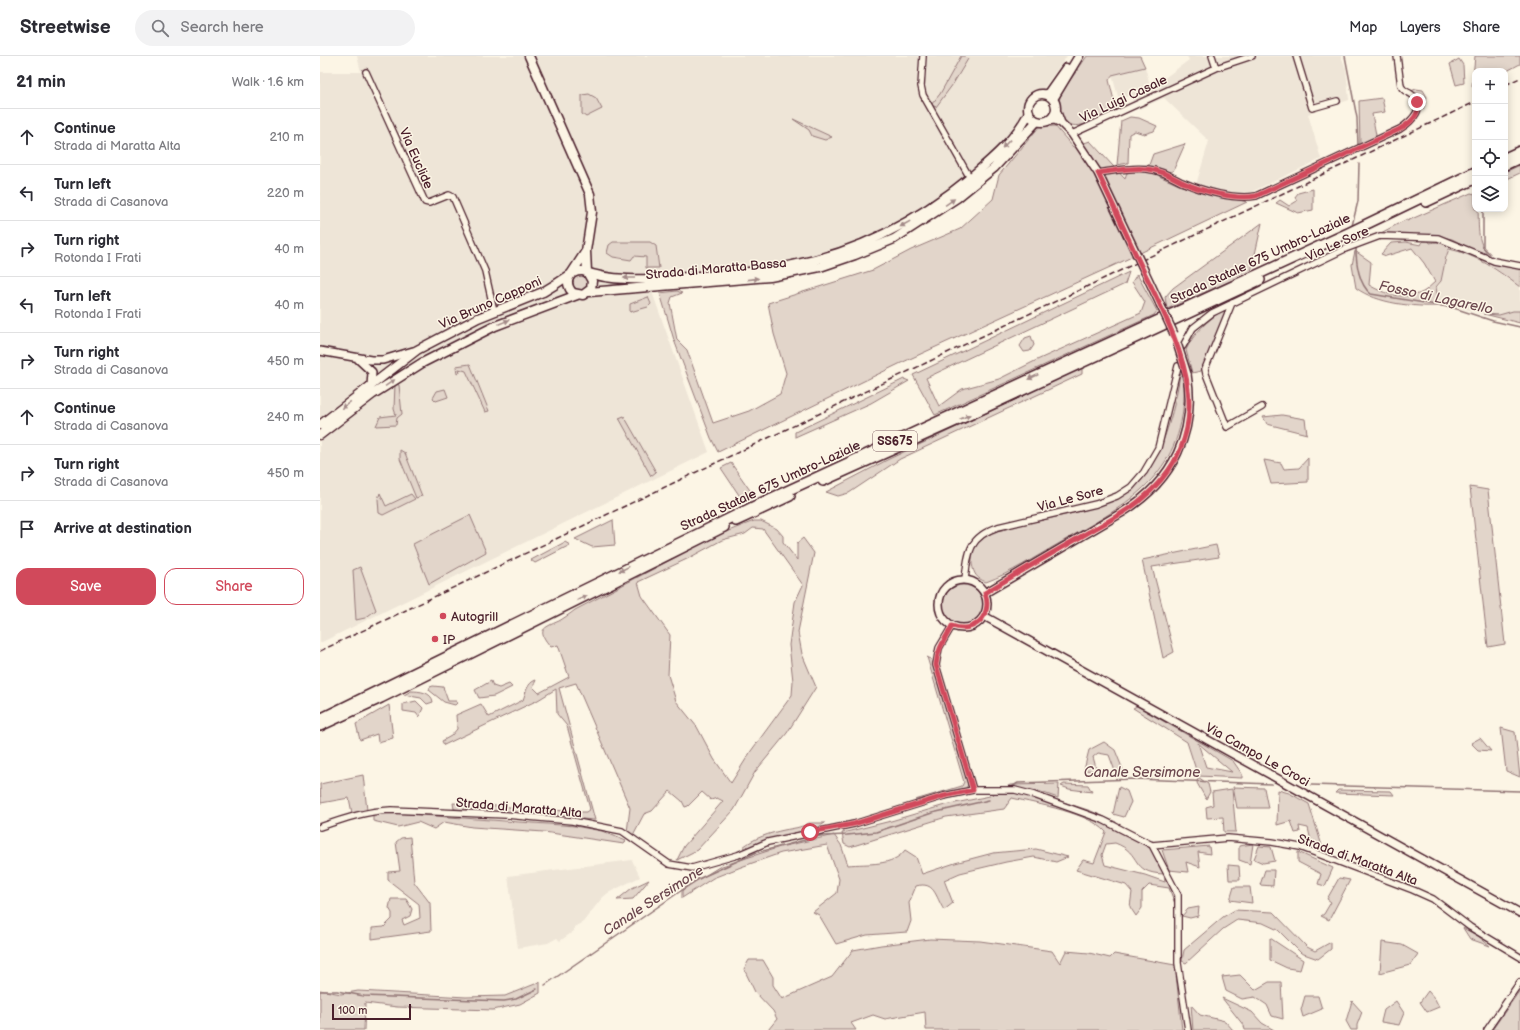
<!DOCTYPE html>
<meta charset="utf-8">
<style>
:root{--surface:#fff;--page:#f2f2f3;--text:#2b2b33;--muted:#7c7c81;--line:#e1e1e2;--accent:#d1495b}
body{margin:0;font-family:"Balsamiq Sans",sans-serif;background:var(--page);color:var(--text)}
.controls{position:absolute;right:12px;top:12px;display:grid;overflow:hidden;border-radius:8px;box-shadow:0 2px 10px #0003}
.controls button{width:36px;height:36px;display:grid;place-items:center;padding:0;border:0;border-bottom:1px solid var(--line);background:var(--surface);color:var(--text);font:20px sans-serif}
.scale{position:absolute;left:12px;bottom:10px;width:79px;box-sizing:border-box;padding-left:4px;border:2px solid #4a1f2b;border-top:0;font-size:11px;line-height:14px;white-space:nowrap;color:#4a1f2b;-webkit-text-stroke:3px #fcf5e5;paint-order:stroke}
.stop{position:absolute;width:12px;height:12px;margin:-9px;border:3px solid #d1495b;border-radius:50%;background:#fff}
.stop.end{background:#d1495b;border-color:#fff;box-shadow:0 1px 4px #0008}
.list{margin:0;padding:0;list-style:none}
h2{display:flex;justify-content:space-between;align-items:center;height:52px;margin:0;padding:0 16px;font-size:17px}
h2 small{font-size:13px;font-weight:400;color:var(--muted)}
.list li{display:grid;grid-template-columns:26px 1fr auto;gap:12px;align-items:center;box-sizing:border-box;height:56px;padding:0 16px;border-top:1px solid var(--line)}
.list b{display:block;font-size:15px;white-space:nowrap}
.list p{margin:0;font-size:13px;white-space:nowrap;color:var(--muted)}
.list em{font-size:13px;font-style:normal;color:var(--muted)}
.actions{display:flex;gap:8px;padding:12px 16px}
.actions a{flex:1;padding:9px 0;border:1px solid var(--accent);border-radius:12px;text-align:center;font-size:14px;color:var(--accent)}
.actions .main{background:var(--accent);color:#fff}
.icon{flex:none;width:22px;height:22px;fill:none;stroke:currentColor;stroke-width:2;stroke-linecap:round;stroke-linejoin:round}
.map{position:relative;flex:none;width:1200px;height:974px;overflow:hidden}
header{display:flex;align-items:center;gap:24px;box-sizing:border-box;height:56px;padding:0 20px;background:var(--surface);border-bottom:1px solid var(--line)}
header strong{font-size:19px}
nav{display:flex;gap:22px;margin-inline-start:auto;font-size:14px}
.search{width:280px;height:36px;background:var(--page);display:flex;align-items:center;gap:10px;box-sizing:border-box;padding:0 14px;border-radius:22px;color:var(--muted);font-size:15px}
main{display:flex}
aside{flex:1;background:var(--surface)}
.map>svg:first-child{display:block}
.built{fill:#eee5d7}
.green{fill:#e2d5ca;stroke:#967a7a;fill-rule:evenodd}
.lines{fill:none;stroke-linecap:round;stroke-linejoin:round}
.stream{stroke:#917474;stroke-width:1.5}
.minor-casing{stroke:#4a1f2b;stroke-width:8}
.tertiary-casing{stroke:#4a1f2b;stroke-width:10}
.secondary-casing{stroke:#4a1f2b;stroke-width:11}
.trunk-casing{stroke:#4a1f2b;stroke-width:12}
.minor{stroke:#fcf5e5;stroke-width:5.5}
.tertiary{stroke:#fcf5e5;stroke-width:7}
.secondary{stroke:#fcf5e5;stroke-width:8}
.trunk{stroke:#fcf5e5;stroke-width:9}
.rail{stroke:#4a1f2b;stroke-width:1.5;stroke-dasharray:6 3;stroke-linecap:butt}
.tertiary-bridge-casing{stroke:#4a1f2b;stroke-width:10;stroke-linecap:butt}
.tertiary-bridge{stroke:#fcf5e5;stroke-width:7}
.oneway{fill:#a38a88}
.route{stroke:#d1495b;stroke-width:5}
.poi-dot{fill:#d1495b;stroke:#fcf5e5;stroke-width:1.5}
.labels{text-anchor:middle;stroke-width:3;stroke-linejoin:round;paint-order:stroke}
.shield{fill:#fcf5e5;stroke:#7f5f63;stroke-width:1}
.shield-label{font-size:12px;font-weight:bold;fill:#4a1f2b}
.street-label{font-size:13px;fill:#4a1f2b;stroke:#fcf5e5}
.poi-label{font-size:13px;fill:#4a1f2b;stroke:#fcf5e5;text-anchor:start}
.water-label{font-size:14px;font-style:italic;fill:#6d4950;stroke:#fcf5e5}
</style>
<header>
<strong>Streetwise</strong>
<div class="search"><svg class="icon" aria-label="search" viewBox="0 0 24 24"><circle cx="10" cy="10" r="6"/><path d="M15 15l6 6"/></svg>Search here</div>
<nav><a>Map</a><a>Layers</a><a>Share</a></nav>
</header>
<main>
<aside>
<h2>21 min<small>Walk · 1.6 km</small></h2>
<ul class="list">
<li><svg class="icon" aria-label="ahead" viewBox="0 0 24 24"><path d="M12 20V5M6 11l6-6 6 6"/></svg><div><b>Continue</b><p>Strada di Maratta Alta</p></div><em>210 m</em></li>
<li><svg class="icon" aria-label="left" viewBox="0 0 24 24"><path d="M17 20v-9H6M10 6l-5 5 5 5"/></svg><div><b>Turn left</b><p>Strada di Casanova</p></div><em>220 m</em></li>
<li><svg class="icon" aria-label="right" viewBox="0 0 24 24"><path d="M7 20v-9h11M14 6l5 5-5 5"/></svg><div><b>Turn right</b><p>Rotonda I Frati</p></div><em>40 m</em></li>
<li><svg class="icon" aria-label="left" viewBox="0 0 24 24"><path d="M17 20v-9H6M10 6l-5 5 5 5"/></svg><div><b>Turn left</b><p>Rotonda I Frati</p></div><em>40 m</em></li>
<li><svg class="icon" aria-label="right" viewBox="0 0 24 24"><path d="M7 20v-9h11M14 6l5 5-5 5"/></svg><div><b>Turn right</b><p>Strada di Casanova</p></div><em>450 m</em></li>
<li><svg class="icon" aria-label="ahead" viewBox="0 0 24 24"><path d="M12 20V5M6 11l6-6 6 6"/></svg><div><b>Continue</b><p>Strada di Casanova</p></div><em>240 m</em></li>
<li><svg class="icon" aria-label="right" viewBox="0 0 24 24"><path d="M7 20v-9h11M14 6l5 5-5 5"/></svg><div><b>Turn right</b><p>Strada di Casanova</p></div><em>450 m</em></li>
<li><svg class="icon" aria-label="arrive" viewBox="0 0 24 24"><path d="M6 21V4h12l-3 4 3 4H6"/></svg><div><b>Arrive at destination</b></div></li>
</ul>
<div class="actions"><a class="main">Save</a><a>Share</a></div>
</aside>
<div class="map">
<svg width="1200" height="974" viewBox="0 0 1200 974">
<rect width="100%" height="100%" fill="#fcf5e5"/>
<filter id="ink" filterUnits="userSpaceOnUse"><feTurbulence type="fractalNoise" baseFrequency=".025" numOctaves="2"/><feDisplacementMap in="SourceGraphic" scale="8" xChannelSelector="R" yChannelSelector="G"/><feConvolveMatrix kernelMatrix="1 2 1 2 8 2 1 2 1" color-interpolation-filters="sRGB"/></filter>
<g filter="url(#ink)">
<path class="built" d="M37,0H747L723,33L711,38L705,48L703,62L661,108L622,138L562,175L500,199L413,215L326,219L389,396L0,587V16H41Z
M867,0H1021L1026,13L1029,44L988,58L1001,103L927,138L922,139L876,129L889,85L844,42L819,53L813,47L812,39L799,44L792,19L825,11L830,29L846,21L869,4Z
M1129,193L1144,196L1175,214L1200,231V255L1179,259L1164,258L1119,246L1116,231L1119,230L1121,225Z
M312,804L320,821L288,837L282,842L263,866L254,871V875L240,885L237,882L228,887L198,892L188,820Z"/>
<path class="green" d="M641,0H645L648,3L633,28L616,51L611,49L620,38Z
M767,0H820L825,11L792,19L789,24L796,53C782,60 752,82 741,60C738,54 738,45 741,39C748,25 759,13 767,0Z
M1155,0H1200V8L1185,16L1155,15V30L1152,31Z
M1139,3L1143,9L1144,27L1136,29L1130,8Z
M1096,33L1103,34L1107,41L1103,53L1091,35Z
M269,38L276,42L282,53L266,61L262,58V39Z
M1062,42L1065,56L1052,58L1056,79L1054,83L1040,89L1039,45Z
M810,61L819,62L837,70L834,75L824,78L815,75L809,78L808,107L797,109L801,65Z
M473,63L512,81L505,84L492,80L489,74Z
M735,70L753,91L770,85L805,123L806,119L811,110L829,109L833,98L865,88L853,115L843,117L839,120L861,130L927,146L799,207L581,307L398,396L391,382L354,284L340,237L357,235L362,237L352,241L350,247L357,284L367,294L393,367L429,355L460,338L466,317L454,278L448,247L553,214L591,194L640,173L673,143L679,119L719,71Z
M1200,109V117L1185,124V116Z
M993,133V154L978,157L956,147L960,144L969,150L977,145L975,141L978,137Z
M1151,137L1155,138V153H1158C1159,172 1156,188 1171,201L1161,198L1132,183L1112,179L1059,178L1087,163V165Z
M942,167L931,216L847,253L845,241L853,232Z
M1103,185H1109L1110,187C1129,182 1151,200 1169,206C1179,210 1189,211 1200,213V231C1179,215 1155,198 1129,193L1126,201L1121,225L1116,231L1119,250C1093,251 1058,248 1036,232L1032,209L1035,195L1051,206L1049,229C1064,238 1085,245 1103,236C1107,234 1111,229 1115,226L1104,207L1092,192L1066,200L1061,198L1071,187L1086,186L1101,189Z
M293,186H330L336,190L339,212H326V201L314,200L311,204L293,201L287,197L289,189Z
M809,216L805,228L606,322L617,346L619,350L642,333L679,323L717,304L821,257L825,246L812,226L817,218L837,255L834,259L615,359L593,319Z
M253 227a8 8 0 1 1 16 0a8 8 0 1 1-16 0Z
M328,241L331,248L328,251L310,256V248Z
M904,254L905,258L881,315L872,317L866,294C873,278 888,263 904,254Z
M1193,255H1200V267L1164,258L1179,259Z
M711,280L714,289L710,295L704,296L700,290L705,282Z
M150,308L169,355L165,356L146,315L139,313L140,316L137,318L136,310Z
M762,312V318L580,403L529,437L518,440L506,436L569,403Z
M860,317C866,328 864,342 863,353C855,427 795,455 738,488C715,501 691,517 666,526C656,522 654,518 652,508C651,500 655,489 661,483C672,474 690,471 704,468C737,460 782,454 810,435C839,415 856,351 860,317Z
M584,323L589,325L551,347L475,381V376Z
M75,328L79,329L82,358L77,362L76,369L56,370L60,361L76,359L74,353Z
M125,333L128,341L116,345L113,342L117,335Z
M962,359L985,363L987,378L947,368L943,361Z
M304,360L336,416L331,420L299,362Z
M80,394L85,397L102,440L96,442L80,403Z
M988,402V426L951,428L944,404L961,407L964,413L979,412Z
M411,407L434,440L423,445L401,412Z
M1150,431L1168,434L1185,588L1168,591Z
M60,437L66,450L91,438L95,443L63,459L59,457L58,443Z
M150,459L166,496L109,528L93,488Z
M293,464L295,489L272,491L255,483Z
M434,465H441L457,473L463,480V486L477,504V487L483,482L494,497L478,576L482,598L496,631L467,677L435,716L414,754L377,794L357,804L364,790L403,745L397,742L391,744L382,736L368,750L365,751L362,745L350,735L332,755L324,758L313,779L307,776L310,752L256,627L239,632L275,764L134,753L133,747L260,756H266L270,753L247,670L237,658L236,633L218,644L124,689L122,685L131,680L137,673L136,659L161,648L169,661L203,644C206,636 207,627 216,624L213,631L219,637L249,621L238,589L231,591C216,574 223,572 239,565C244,562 250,558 255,554L398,479ZM433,472L443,473L483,529L475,546L469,589L473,625L472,639L431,695L411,727L394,703L377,671L356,645L348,619L350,579L322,540L318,526L367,503L402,484L425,478Z
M245,486L250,489L215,507L211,504Z
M896,489L899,501L832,511L854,596L843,602L822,504Z
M40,511L56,554L45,562L36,564L33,514Z
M623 549a20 20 0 1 1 40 0a20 20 0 1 1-40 0Z
M607,601L611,603L615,613L649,727L645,734L608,743L595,744L642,730L644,726Z
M171,625L173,630L179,632L189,628L192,631L174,640L159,642L155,634Z
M113,630L123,631L128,645H136L137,647L135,649L124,646L109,634L110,631Z
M91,635C99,635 112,636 113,646L107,648L101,642L84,639Z
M96,645L103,652L99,661L96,657L83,655V648Z
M69,649L73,682L58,686L57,678L40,684L36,668Z
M817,650L913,705L922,718V722L878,720L867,686L813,652ZM878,687L912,716L886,711Z
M1181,672L1195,676L1200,721L1186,715Z
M1160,682L1171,695L1158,694L1151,687Z
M784,686L795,694L803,714L795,715L789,699L778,697L773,701L777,715L764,714L769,694Z
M43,719L47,754L32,757L29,742L1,747L0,728Z
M878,721L888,728L890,736L886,743L877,727Z
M739,728L738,742L718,735L728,741L771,755L796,766L798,774L830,792L852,832L855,848L849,832L829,829L822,836V852L816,860L810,851L812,836L806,829L756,814L763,804L774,807L786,776C770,757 717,748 692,742L684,753L626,761L530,791L524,788L522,777L571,765L625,749L670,740L690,729ZM795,787C823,797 809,817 844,818L845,826L825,819L785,809L782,799L786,788Z
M744,728L768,729L772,736L749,733L741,730Z
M799,731L807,735L811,746L804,761L793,758Z
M913,731L944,732L948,752H917Z
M912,733L916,776H904L903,761L887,762L886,751L893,749L892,736Z
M958,734L969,737L989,748L1003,793L994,794L986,789L991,785L988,772L979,770L980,776L975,777L971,765L957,769Z
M1018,734L1071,735L1074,739L1015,737Z
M53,757H73L255,770L282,775L306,785L304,788L224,776L152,771L124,766L114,773L98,766L78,771L53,765Z
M489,767H505L497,772L462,780L426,793L423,791C434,782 450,777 464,774C474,772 480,772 489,767Z
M514,779L521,789L528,809C547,807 573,811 585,794L596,801L602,818L635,807L673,797L716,793L748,801L736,806L714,801L686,806L640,817L624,824L633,847L624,854C615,840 615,825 596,830L589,847L591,865L587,876L547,879L516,888L499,859L493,856L517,837L519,823L507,789L461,797L421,811L393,822L362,842V834L399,811L460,791Z
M90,781L94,826L110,847L111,875L52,883V872L64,871L72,863V857L69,852L71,843H86L92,853L90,860L82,864L84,869L100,862L99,848L68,824V816L80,815L76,786L81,782Z
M933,788L930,808L919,804V790Z
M889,790L890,798L878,796L880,811L866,806L868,816L849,814L842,794Z
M939,790L951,791L955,805L943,807L934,803Z
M978,796L1013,812L1005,830L998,828L1001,818L978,806Z
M908,809L919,810L920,824H909Z
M945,814H954L953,830L940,829Z
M1019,822L1030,824L1009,864L1001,860L1004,858L1011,846L1007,843Z
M329,824L313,843L297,844L312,832Z
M914,831H930L932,847L910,844Z
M879,851L878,860L870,862L862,860L868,853Z
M915,854L953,856L987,891L995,895L1011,886V893L998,903L981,897L958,874L943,867L917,864L903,873L866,907L862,905L864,894L903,861Z
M1143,872L1158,880L1170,890L1150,883Z
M950,882L983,904L980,914L967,912L950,904Z
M610,883L660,885L732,895L740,907L746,895L769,897L790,902L794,898L855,909L862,974H606L605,956L565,963L553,959L531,967L536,974H448L457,963L453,955L435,936L424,913L429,904H443L453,921V929L462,943L512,921L533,894L561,889Z
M1062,886L1082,889L1098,898L1090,909L1060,917Z
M920,919L935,934L949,926H961L963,963L952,960L947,949L935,941L922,943L906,935L902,921Z
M220,926V937L200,948L173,954L77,951L45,947L44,974H0V934L21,938L38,935L146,941L185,940Z
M1200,934V974H1172Z
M1108,935L1115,943L1119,951L1107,956L1100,946Z
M985,940H998L1002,953L983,961L981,954Z
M902,942L932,956L942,967L954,974H925L924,970Z
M1032,945L1042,956L1037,969V974H1031L1026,965Z
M1076,945L1084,957L1079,969L1061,966L1064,954Z
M871,949L880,959L905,965L913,974H873Z"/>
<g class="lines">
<path class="stream" d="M1025,0L1037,62L1038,89
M1163,153V191L1170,198
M1032,170L1038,145L1039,108
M1036,192C1036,207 1039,229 1051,238L1134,252L1173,265L1200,271
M991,729L1200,735
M693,730L698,727L815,723L952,728
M225,929L378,823L435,797L500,780L527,779L556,776L612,757L669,744
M0,935H17L44,940L184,945L196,943L217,933"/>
<defs>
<path id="minor" d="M603,0L601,30L603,39L650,122
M976,0L992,52L1017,45
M896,12L932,0
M46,16L105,146L109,147L129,139L133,141L165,215L174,255
M752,78L896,12L892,0
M778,117C794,115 811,111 827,113C840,114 850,120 862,126C883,135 914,144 936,140L1080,73C1092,65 1108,50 1091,38C1086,35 1083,35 1081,30L1077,0
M912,247L885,313L886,318L907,371L942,351
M863,290L873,272L892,257L1025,193L1060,180L1118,182L1174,205L1200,210
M645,524C648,496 649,481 678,471L776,448L797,440L811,431L824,416L838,392L858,310
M632,570L619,592L616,609L653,734
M0,771C23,763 46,755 71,754L186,759L252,765L302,775L349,808L372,812L418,799L448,786L534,768L624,740L653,734H695L714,739L783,764L832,789L908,782L952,786L980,791L1093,834L1113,843L1150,871L1200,901
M832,789L858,839V907L868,974
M1167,974L1200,926"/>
<path id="tertiary" d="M736,54L741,67
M727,65L735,64L741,67L752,78L778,117L816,197
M825,216L840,248
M0,295L51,304H63L93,295
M38,303L52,316L51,330
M619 548a24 24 0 1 1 48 0a24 24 0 1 1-48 0Z
M665,537L803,456C853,425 877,376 867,318
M664,560L1200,857"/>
<path id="secondary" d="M209,0L270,138L272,156L266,195L267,216
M708 52a14 14 0 1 1 28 0a14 14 0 1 1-28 0Z
M727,39L746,12
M733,43L759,0
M267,216L272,225L271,233L263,239L253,237C243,227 249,214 263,215C294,227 331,223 365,221C401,218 438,217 473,209C539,196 599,164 651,121C672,103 697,82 709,56
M269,236L450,221L500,211L535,199L574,183L637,142L674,112L717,65
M0,369L97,294L158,262L223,236L236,228L251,218L266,195
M0,379L53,338L102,307L175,270L257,239"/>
<path id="trunk" d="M1185,102L1200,95
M1185,109L1200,102
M1106,146L1155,123
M503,425L645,361L940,224
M416,465L470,440
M0,663L443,446L1028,177L1155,116
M0,670L61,642L404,471"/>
</defs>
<use href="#minor" class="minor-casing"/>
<use href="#tertiary" class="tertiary-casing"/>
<use href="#secondary" class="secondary-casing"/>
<use href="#trunk" class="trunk-casing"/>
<use href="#minor" class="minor"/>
<use href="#tertiary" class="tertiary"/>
<use href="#secondary" class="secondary"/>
<use href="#trunk" class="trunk"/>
<path class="rail" d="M1185,29L1200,22
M0,595L1155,46"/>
<defs>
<path id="tertiary-bridge" d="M816,197L825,216
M840,248L854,278
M857,287L867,318"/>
</defs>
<use href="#tertiary-bridge" class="tertiary-bridge-casing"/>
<use href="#tertiary-bridge" class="tertiary-bridge"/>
</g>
<defs><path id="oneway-solid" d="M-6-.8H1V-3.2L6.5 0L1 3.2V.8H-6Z"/></defs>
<g class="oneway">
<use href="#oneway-solid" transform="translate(686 88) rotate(133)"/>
<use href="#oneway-solid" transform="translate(630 146) rotate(-35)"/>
<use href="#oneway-solid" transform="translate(585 168) rotate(151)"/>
<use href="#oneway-solid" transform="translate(309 222) rotate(-180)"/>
<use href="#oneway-solid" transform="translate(433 223) rotate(-6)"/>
<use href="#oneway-solid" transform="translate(184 266) rotate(-22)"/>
<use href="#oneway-solid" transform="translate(713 321) rotate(155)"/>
<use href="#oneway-solid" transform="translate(70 327) rotate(-34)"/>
<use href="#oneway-solid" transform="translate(26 349) rotate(143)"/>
<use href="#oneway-solid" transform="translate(645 361) rotate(-24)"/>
<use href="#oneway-solid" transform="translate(304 513) rotate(154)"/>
<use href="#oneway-solid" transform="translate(262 542) rotate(-26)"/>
</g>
</g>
<g class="lines" filter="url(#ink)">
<path class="route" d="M490,776L534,768L624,740L653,734L616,609C617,594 625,583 632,570C655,578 673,559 665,537C699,516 734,496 769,476C785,467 803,458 818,446C903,378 865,298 825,218C809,185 794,150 778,117C794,115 811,111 827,113C840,114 850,120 862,126C881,135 915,144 936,140L1080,73C1090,67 1101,59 1097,46"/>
</g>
<g class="poi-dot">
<circle cx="123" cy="560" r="4"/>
<circle cx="115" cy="583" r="4"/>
</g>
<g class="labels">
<rect class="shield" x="553" y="375" width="44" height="20" rx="3"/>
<g class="shield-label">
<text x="575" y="389">SS675</text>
</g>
<g class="street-label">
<text transform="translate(803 42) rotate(-25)" y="5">Via Luigi Casale</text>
<text transform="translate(97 102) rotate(66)" y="5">Via Euclide</text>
<text transform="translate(1017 187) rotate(-24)" y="5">Via Le Sore</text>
<text transform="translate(940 202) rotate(-25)" y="5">Strada Statale 675 Umbro-Laziale</text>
<text transform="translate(396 212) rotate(-5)" y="5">Strada di Maratta Bassa</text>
<text transform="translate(170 246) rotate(-24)" y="5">Via Bruno Capponi</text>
<text transform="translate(450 429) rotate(-25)" y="5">Strada Statale 675 Umbro-Laziale</text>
<text transform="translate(750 442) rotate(-15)" y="5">Via Le Sore</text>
<text transform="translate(938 698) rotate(29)" y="5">Via Campo Le Croci</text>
<text transform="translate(199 751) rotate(5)" y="5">Strada di Maratta Alta</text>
<text transform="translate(1038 803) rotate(20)" y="5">Strada di Maratta Alta</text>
</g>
<g class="poi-label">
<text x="131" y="565">Autogrill</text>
<text x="123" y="588">IP</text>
</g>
<g class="water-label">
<text transform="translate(1116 241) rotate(12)" y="5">Fosso di Lagarello</text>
<text x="822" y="721">Canale Sersimone</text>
<text transform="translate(333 844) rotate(-33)" y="5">Canale Sersimone</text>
</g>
</g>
</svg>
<div class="controls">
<button>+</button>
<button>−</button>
<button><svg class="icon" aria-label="locate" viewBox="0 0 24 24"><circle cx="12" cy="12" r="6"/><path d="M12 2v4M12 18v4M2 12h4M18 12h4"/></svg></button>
<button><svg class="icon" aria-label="layers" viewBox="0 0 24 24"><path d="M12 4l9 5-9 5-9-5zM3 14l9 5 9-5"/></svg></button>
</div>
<div class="scale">100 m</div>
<div class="stop" style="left:490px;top:776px"></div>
<div class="stop end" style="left:1097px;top:46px"></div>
</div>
</main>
